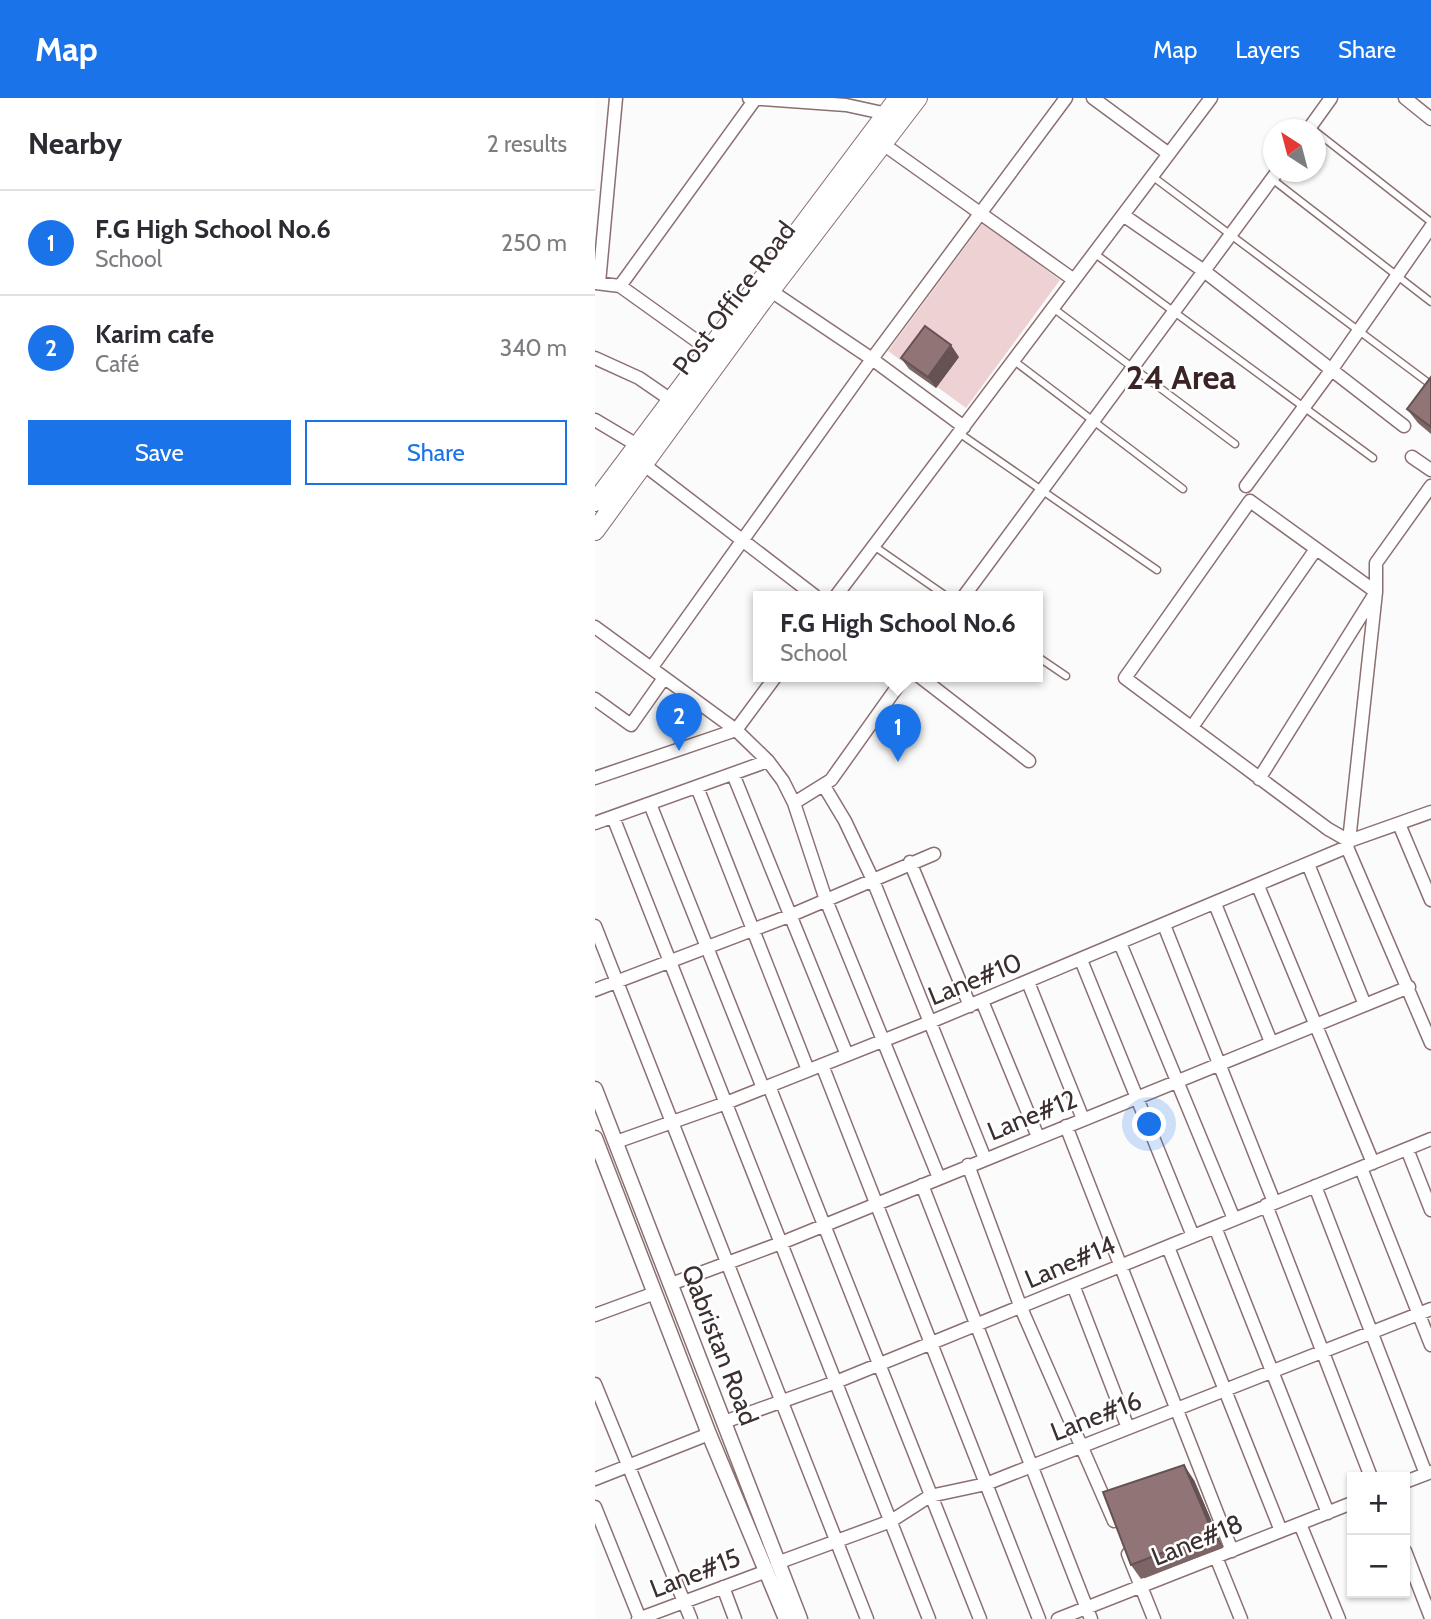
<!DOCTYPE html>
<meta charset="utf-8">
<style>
:root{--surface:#fff;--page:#f7f7f7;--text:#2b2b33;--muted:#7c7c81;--line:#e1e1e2;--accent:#1a73e8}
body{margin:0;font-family:Cabin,sans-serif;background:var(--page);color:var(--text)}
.controls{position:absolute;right:21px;bottom:21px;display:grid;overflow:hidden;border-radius:0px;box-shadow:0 2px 5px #0004}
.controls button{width:63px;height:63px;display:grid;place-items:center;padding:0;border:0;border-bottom:2px solid var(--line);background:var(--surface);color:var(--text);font:35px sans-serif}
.compass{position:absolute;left:668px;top:21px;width:63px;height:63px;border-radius:50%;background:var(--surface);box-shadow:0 2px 5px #0004;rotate:324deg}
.you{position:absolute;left:555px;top:1027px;width:24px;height:24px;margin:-18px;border:5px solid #fff;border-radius:50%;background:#1a73e8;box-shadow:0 0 0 10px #1a73e833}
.badge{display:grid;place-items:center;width:46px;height:46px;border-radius:50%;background:var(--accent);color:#fff;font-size:23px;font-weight:700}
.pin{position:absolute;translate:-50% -58px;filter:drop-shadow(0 2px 4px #0008)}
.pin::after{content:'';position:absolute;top:37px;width:24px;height:21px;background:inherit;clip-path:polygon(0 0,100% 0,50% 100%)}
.popup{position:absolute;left:158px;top:493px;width:290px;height:91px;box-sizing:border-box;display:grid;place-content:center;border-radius:0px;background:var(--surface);filter:drop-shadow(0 2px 5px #0005);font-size:23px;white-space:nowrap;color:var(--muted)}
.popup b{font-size:26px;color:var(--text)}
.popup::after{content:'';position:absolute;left:50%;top:100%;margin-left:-14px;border:14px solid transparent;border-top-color:var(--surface)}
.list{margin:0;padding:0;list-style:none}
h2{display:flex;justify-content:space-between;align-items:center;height:91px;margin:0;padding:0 28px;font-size:30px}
h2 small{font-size:23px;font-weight:400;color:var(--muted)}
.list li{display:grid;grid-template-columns:46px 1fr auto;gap:21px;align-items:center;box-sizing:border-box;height:105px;padding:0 28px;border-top:2px solid var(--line)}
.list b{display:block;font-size:26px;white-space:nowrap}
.list p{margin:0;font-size:23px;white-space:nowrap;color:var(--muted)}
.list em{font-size:23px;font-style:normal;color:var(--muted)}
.actions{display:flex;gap:14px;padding:21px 28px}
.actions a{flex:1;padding:16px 0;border:2px solid var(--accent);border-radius:0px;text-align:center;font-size:24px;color:var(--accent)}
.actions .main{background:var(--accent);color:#fff}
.map{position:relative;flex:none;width:836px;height:1521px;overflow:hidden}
header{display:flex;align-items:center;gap:42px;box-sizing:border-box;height:98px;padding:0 35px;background:var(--accent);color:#fff}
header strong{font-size:33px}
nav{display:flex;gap:38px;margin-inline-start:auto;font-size:24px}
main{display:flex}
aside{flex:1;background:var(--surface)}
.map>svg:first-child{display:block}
.green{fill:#eed2d3}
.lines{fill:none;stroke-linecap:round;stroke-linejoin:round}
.service-casing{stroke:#8c7071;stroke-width:9}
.minor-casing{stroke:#8c7071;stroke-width:15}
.tertiary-casing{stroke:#8c7071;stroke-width:17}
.primary-casing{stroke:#8c7071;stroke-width:20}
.service{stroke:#fff;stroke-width:6}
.minor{stroke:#fff;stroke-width:12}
.tertiary{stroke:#fff;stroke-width:14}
.primary{stroke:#fff;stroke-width:18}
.wall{fill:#7d6565}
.shaded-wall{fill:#665253}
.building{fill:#917576;stroke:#665253;stroke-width:2}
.labels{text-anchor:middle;stroke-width:5;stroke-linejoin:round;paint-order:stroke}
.street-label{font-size:26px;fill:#3b2f30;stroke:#fff}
.district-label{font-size:33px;font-weight:bold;fill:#3b2425;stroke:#fff}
</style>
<header>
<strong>Map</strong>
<nav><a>Map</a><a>Layers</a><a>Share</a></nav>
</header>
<main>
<aside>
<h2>Nearby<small>2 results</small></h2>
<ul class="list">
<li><span class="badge">1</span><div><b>F.G High School No.6</b><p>School</p></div><em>250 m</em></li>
<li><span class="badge">2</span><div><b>Karim cafe</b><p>Café</p></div><em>340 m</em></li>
</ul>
<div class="actions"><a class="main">Save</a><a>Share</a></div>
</aside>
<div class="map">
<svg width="836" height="1521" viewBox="0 0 836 1521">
<rect width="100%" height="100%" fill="#fbfbfb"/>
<path class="green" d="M388,125L465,182L371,310L293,253Z"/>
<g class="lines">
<defs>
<path id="service" d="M720,33L836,124
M557,78L835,286
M677,81L836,204
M499,155L778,360
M458,210L640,346
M418,262L588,391
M364,335L562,472
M279,448L351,498
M443,559L471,578"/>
<path id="minor" d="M154,0L251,7L297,17
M498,0L574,56
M810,0L836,21
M713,32L736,0
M288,46L479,182
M528,117L609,173L809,328
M0,185L25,188L113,251
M4,185L21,0
M25,188L161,0
M176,193L277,261L369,329
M0,260L44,280L76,302
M0,322L42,347
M817,359L836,372
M48,366L220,498
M651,388L737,271L836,129
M241,498L616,0
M369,498L682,74
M0,529L141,632L173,663L188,683L199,705L231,802L344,1080
M57,569L277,261L471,0
M324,578L434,663
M0,601L36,627L69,580
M597,629L721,451
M138,676L252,957
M0,680L141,632L181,578
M664,681L781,494V465L836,388
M229,688L250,723L277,780L390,1061
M102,689L213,972
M199,705L236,682L310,578
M55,706L168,990
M836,714L754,743L733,731L530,580L655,403L781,494L754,743L752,749L836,945
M18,719L334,1521
M0,725L173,663
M804,726L836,802
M315,764L375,908
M713,766L770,907
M663,788L778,1065
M620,806L676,944
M569,827L679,1104
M0,828L272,1521
M525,845L639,1121
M486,862L598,1138
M433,884L488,1021
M0,892L194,818L339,756
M387,903L443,1039
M227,967L444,1521
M174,988L385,1521
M471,1028L637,1453
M21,1044L131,1005L335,924L752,749
M812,1051L836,1112
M373,1067L426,1210L519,1423
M766,1070L836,1247
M327,1087L496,1521
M720,1088L831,1376
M671,1107L776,1379
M620,1129L733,1415
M573,1149L686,1433
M76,1186L186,1145L814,889
M478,1187L533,1330
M0,1217L60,1195
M0,1286L96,1521
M129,1324L241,1284L836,1041
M0,1381L114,1336
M810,1384L836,1374
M0,1409L45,1521
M705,1426L744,1521
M810,1453L836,1520
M533,1456L559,1521
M621,1459L646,1521
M182,1465L296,1423L335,1398L391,1386L836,1211
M128,1489L140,1521
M43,1521L172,1473
M463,1521L757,1405"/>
<path id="tertiary" d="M0,991L205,1521
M0,1040L114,1336L191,1521"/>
<path id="primary" d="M0,404L303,0
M0,433L167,204L323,0"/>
</defs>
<use href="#service" class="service-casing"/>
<use href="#minor" class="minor-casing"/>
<use href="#tertiary" class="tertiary-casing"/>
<use href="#primary" class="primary-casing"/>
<use href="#service" class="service"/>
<use href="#minor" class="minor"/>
<use href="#tertiary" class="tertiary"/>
<use href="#primary" class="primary"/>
</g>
<path class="wall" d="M364,259L341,290L314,271L306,260Z
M836,279V336L823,325L812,311Z
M599,1382L628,1450L546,1481L536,1467Z"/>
<path class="shaded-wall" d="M356,247L364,259L341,290L333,279Z
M589,1367L599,1382L628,1450L618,1435Z"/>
<path class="building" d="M330,228L356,247L333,279L306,260Z
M836,279V329L812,311Z
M589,1367L618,1435L536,1467L508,1394Z"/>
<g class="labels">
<g class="street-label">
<text transform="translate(139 200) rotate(-53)" y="9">Post Office Road</text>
<text transform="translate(380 881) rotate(-22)" y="9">Lane#10</text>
<text transform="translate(437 1017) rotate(-22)" y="9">Lane#12</text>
<text transform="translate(475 1164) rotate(-23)" y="9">Lane#14</text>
<text transform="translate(125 1247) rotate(69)" y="9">Qabristan Road</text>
<text transform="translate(501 1318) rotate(-21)" y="9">Lane#16</text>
<text transform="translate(602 1442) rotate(-22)" y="9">Lane#18</text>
<text transform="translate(100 1475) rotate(-21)" y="9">Lane#15</text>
</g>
<g class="district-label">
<text x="586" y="291">24 Area</text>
</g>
</g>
</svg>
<div class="controls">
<button>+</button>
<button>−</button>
</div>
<svg class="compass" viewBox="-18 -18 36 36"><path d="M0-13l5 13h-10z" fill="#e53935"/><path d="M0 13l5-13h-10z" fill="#7c7c81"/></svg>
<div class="you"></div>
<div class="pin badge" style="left:303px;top:664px">1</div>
<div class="popup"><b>F.G High School No.6</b>School</div>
<div class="pin badge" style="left:84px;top:653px">2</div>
</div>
</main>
